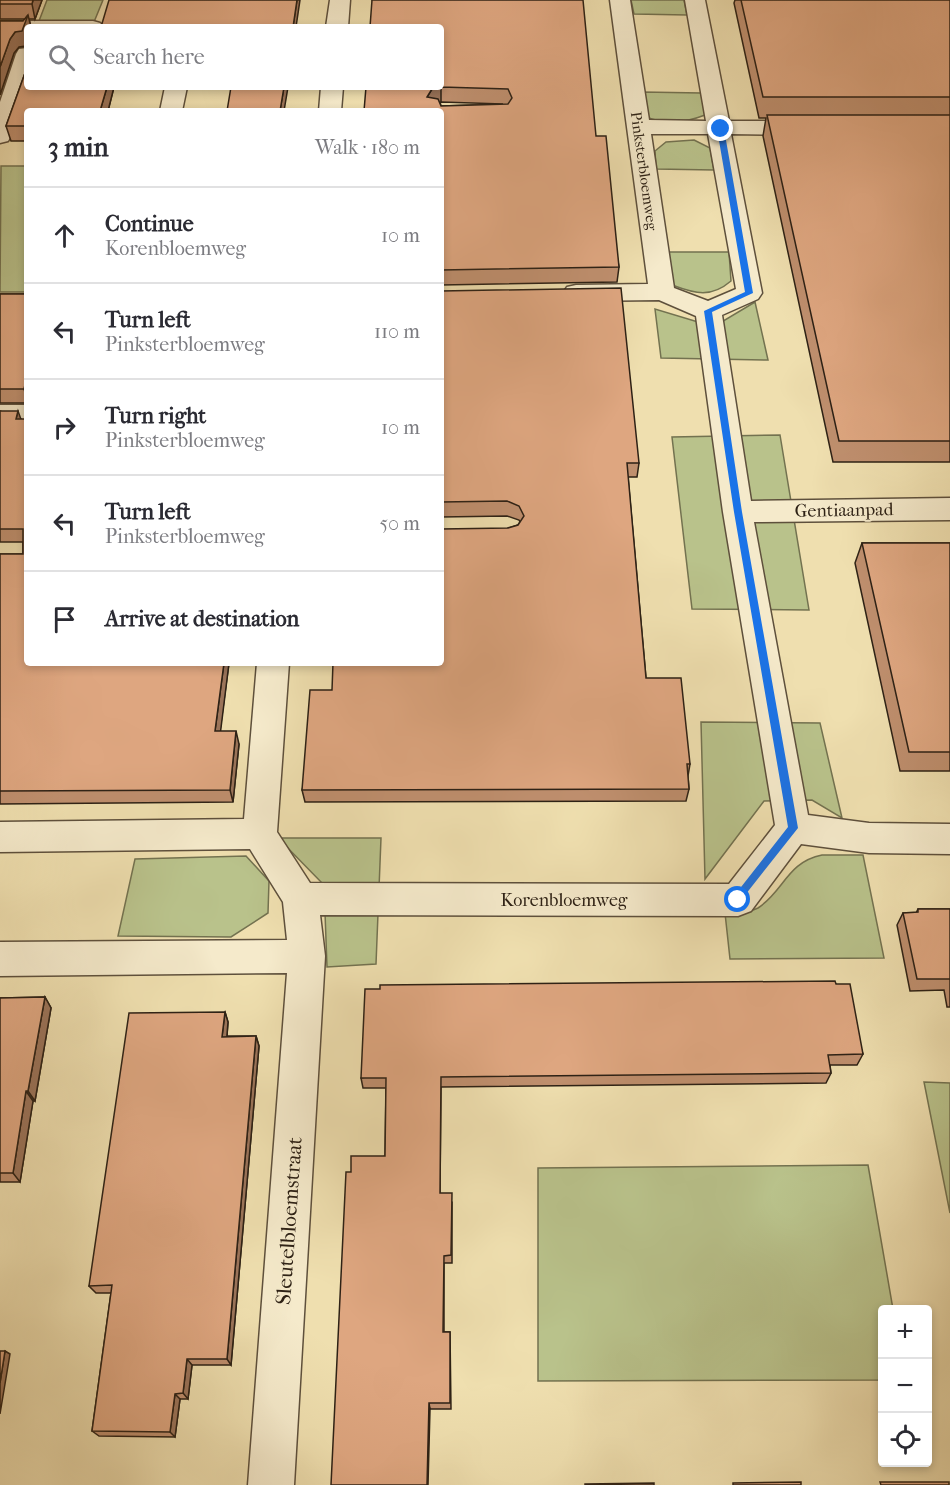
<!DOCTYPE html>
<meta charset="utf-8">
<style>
:root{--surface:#fff;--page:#f2f2f3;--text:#2b2b33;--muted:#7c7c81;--line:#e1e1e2}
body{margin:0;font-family:"IM FELL French Canon",serif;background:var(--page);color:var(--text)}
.controls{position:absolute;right:18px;bottom:18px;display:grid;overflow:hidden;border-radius:6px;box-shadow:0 3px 9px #0003}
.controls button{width:54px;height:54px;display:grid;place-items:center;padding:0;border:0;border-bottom:2px solid var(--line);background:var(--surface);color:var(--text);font:30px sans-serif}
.stop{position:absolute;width:18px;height:18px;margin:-14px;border:4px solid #1a73e8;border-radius:50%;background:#fff}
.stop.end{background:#1a73e8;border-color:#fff;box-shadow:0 2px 6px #0008}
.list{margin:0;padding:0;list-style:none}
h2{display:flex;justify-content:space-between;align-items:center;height:78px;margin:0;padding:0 24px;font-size:26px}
h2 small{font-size:20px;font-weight:400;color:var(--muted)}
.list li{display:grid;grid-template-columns:39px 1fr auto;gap:18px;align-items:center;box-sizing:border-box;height:96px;padding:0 24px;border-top:2px solid var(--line)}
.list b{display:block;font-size:22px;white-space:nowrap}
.list p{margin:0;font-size:20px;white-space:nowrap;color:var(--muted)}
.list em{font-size:20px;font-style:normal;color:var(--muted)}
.icon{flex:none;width:33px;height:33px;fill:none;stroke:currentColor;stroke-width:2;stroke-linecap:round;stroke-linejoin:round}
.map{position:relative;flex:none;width:950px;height:1485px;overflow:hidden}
.search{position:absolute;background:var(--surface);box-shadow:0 3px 9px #0003;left:24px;top:24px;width:420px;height:66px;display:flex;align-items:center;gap:15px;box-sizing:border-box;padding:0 21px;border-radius:6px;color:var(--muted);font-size:22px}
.panel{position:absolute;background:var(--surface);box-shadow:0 3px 9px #0003;left:24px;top:108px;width:420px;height:558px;border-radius:6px}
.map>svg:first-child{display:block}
.green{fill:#b9c28b;stroke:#737250;stroke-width:1.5}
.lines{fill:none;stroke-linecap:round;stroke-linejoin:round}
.street-casing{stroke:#5e503c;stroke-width:3}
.street{fill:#f5eacb;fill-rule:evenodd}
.wall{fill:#bf8f6e;stroke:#2d2115;stroke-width:1.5;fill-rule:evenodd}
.shaded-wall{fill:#9b745a;stroke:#2d2115;stroke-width:1.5}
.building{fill:#dea680;stroke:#2d2115;stroke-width:1.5;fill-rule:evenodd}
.route{fill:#1a73e8}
.labels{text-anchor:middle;stroke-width:4.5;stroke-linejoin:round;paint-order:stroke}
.far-street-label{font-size:15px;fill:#2d2115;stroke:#f5eacb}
.street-label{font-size:18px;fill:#2d2115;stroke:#f5eacb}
.near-street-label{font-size:21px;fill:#2d2115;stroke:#f5eacb}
</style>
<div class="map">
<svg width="950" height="1485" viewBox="0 0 950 1485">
<rect width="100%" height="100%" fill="#efdfaf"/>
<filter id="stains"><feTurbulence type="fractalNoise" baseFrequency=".00333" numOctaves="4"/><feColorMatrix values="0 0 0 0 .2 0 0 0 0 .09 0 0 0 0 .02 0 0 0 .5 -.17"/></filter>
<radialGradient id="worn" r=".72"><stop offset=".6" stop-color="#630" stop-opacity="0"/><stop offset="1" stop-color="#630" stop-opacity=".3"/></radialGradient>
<path class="green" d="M47,0H103L94,22L39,21Z
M631,0H684L687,15L634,14Z
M642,92L701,93L705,115C685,123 666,125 646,117Z
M694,140L710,148L714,170L656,169L655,151L666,142Z
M1,166H27V292H0Z
M666,252H729L731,281C711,298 696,294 672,285Z
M755,302L768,360L661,358L655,309L698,322L720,323Z
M780,435L809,610L692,609L672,437Z
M701,722L820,723L842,818L812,800L764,801L705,879Z
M278,838H381L376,964L327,967L324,885Z
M822,855H863L884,958L730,959L725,913C736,913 748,913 758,908C784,891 787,862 822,855Z
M246,856L269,881L268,913L231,937L118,936L135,859Z
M924,1082L950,1083V1213Z
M868,1165L893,1309L882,1310V1380L538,1381V1168Z"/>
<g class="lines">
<defs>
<path id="street" d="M330,0H350L348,27H326Z
M610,0H630L649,120L706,121L685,0H705L729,121H809L817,123L820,128L817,133L809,135L731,134L762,293L758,299L722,315L751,501L950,498V520L754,522L808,815L869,823L950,824V854L869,853L801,844L751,911L738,916L320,915L325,956L294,1485H248L287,973L0,976V942L287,940L283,902L250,849L0,852V822L244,819L257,663H289L277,832L310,883L729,884L775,825L723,512L696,316L659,300L576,301L567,299L563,293L567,287L576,285L648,284ZM651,134H708L736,289L708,301L674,288Z
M0,21H93L100,23L104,27H27V33H0Z
M27,48V87L11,136L8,141L0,143V102L16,54L19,49Z
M165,87H187L182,111H160Z
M321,87H343L341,111H319Z
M0,405H27V423H0Z"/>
</defs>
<use href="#street" class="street-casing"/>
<use href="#street" class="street"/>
</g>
<path class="wall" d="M0,0H42L35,19H29L31,27H27L26,46L19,47L14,53L0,95V21H23L25,19H0Z
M372,0L596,136L619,267L617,282L441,285V111ZM440,102H441L503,104L441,106Z
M735,0H950V462H833L763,136L766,118H759L734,3Z
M25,73L114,87L108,111H27V141H11L6,126Z
M441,291L639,463L637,477H628L646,678L690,764L688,776L689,789L686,801L305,802L302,790L332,690L508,528L518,525L520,522L519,520L507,516L441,517Z
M0,294H27V403H0Z
M0,411L21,419L229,663L220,731L239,744L233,802L0,804V554H23V542H0Z
M862,543H950V771H900L855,563Z
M918,909H950V1007H947L944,990L910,991L897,925L903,913H916Z
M836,984L863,1054L857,1065H830L831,1073L826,1083L441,1087L440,1193L452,1202V1263H444V1332H450L451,1409H430L351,1172L385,1156L386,1088H363L361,1078Z
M45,997L51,1008L35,1101H33L20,1182H0V998Z
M225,1012L228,1022L227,1036H256L259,1046L231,1365H192L188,1399H180L175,1437L99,1436L92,1431L111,1293H96L89,1286Z"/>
<path class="shaded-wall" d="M33,0H42L35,19L32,4Z
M297,0H300L296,27H293Z
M28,15L31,27H27L26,46L19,47L14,53L0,95V67L10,39Z
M107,87H114L108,111H100Z
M284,87H288L284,111H280Z
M441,87V102L432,104L427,97L432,89Z
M27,377V399L24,389Z
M18,411L23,425L16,419Z
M224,663H229L219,744L215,731Z
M236,731L239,744L233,802L230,790Z
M45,997L51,1008L35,1101L28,1091Z
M225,1012L228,1022L226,1047L222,1037Z
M256,1036L259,1046L231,1365L227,1359Z
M26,1091L33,1101L20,1182L13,1173Z
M5,1351L10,1354L0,1414V1383Z
M187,1359L192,1365L188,1399L183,1393Z
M175,1394L180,1399L175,1437L170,1432Z
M429,1403L430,1409L428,1485H427Z"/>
<path class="building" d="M0,0H33L32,4H0Z
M109,0H297L293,27H101Z
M372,0H583L596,136H606L619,267L441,270V111H364L366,87H441V27H370ZM441,87L508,89L512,98L508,104L441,106L438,99L427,97L432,89Z
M741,0H950V97H763Z
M28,15L22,31L15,32L10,39L0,67V21H23Z
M25,55H27V87H107L100,111H27V126H6L25,73Z
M231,87H284L280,111H227Z
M767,115H950V441H839Z
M621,288L639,463H627L646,678H681L690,764H687L689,789L302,790L310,690H332L333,663H441V529L508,528L518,525L524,516L519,506L507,501L441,502V291Z
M0,294H27V377L24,389H0Z
M0,411H18L16,419H27V663H224L215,731H236L230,790L0,791V554H23V529H0Z
M862,543H950V752H909Z
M918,909H950V979H917L903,913L918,912Z
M835,981L836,984H850L863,1054L828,1055L831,1073L441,1077L440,1193H452L451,1255L444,1256L443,1332H450V1403H429L427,1485H331L346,1172H351V1156H385L386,1078H361L365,989H380V985Z
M45,997L28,1091H26L13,1173H0V998Z
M225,1012L222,1037L256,1036L227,1359H187L183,1393L175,1394L170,1432L92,1431L112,1285L89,1286L129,1013Z
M0,1351H5L0,1383Z
M801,1482V1485H733V1483Z
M880,1482H949V1485H881Z
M654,1483V1485H585V1484Z"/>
<path class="route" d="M721,127L724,129L753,293L712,312L742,512L798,828L738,904L733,900L734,896L788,827L734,512L704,311L745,292L717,129Z"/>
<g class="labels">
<g class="far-street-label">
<text transform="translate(644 171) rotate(82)" y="5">Pinksterbloemweg</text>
</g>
<g class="street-label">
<text transform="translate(844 510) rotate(-1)" y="6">Gentiaanpad</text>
<text x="564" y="906">Korenbloemweg</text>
</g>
<g class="near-street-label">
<text transform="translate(289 1221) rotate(-86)" y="7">Sleutelbloemstraat</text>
</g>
</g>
<rect width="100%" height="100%" filter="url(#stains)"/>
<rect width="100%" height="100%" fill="url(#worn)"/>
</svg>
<div class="controls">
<button>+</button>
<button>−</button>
<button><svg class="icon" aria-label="locate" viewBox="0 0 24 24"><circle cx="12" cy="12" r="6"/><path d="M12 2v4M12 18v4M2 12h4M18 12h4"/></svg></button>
</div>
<div class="stop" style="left:738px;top:900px"></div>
<div class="stop end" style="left:721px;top:129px"></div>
<div class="search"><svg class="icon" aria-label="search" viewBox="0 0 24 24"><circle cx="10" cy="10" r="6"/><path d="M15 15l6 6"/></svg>Search here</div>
<section class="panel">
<h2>3 min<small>Walk · 180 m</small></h2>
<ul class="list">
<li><svg class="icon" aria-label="ahead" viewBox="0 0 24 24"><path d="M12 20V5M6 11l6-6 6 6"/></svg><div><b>Continue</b><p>Korenbloemweg</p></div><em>10 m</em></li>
<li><svg class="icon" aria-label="left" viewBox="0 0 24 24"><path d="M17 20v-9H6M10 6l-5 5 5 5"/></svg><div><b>Turn left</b><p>Pinksterbloemweg</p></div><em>110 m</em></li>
<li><svg class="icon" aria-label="right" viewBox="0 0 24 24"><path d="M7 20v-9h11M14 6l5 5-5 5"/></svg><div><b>Turn right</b><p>Pinksterbloemweg</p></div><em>10 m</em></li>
<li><svg class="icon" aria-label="left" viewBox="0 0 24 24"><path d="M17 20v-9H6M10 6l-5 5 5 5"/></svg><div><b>Turn left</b><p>Pinksterbloemweg</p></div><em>50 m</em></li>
<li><svg class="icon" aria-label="arrive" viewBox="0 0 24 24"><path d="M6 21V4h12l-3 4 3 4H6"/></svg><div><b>Arrive at destination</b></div></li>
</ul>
</section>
</div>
